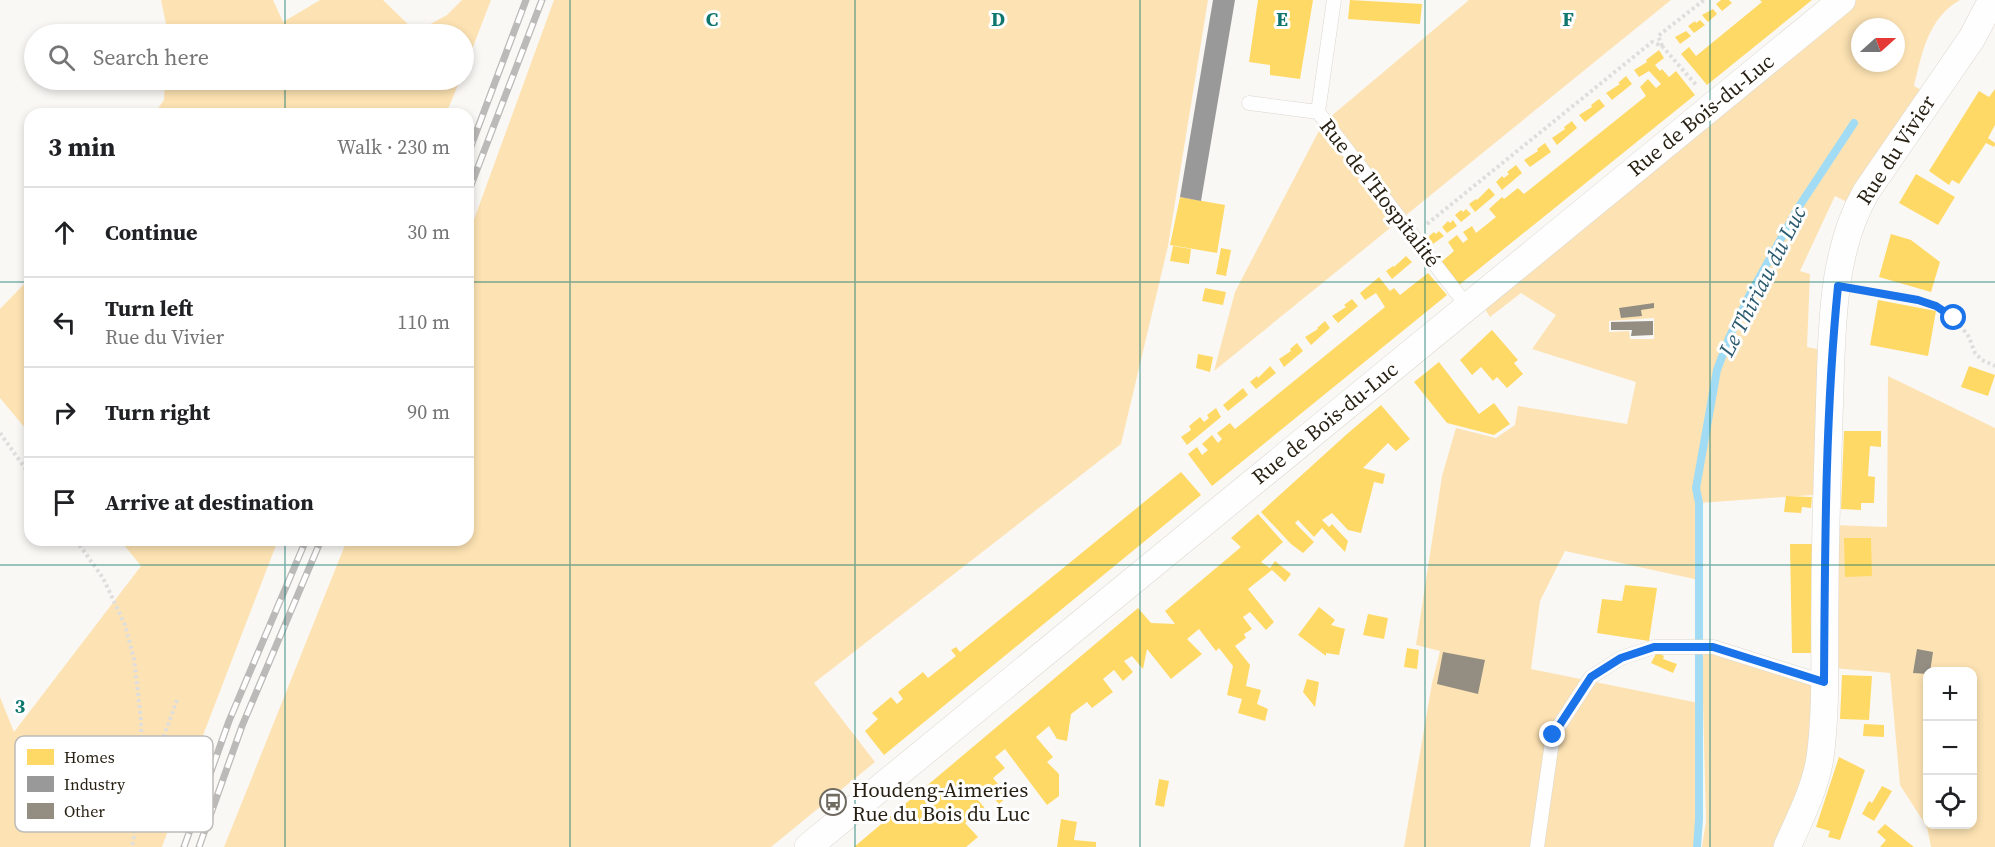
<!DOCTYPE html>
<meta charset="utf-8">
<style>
:root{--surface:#fff;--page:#f6f6f6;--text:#202124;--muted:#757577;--line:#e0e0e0}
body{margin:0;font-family:"Source Serif 4",serif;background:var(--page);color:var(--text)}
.controls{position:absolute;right:18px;bottom:18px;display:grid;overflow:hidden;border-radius:12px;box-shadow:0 3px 9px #0003}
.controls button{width:54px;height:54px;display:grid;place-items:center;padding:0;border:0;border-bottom:2px solid var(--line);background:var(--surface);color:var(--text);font:30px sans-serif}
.compass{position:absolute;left:1851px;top:18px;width:54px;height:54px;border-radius:50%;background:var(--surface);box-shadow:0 3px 9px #0003;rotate:69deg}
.stop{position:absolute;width:18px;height:18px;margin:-14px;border:4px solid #1a73e8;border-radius:50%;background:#fff}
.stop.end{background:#1a73e8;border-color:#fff;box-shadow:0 2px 6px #0008}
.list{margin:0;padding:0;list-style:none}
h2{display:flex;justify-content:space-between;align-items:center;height:78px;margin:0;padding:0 24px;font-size:26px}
h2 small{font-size:20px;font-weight:400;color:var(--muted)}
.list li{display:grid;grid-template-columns:39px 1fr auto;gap:18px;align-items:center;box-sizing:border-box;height:90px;padding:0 24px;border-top:2px solid var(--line)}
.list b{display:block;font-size:22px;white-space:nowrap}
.list p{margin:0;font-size:20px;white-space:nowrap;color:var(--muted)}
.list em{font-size:20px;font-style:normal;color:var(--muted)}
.icon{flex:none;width:33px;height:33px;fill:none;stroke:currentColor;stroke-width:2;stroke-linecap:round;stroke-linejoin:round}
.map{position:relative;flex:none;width:1995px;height:847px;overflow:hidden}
.search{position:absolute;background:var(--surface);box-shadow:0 3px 9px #0003;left:24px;top:24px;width:450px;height:66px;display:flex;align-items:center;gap:15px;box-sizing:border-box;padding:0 21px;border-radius:33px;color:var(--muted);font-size:22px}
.panel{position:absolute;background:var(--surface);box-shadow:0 3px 9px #0003;left:24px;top:108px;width:450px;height:438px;border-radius:18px}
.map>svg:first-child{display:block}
.green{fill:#fde3b3;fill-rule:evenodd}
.homes{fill:#ffd966}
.industry{fill:#999}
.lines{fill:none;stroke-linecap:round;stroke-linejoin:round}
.stream{stroke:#a2dcf4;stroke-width:8}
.building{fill:#938d82}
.service-casing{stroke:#dbd6ce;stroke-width:15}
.minor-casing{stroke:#dbd6ce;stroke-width:28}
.path{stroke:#e0dedd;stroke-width:4;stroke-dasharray:3 3;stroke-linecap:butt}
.service{stroke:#fefefe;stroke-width:14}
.minor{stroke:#fefefe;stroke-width:27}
.rail-casing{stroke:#bbbab8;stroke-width:7}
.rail{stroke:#fff;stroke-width:4.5;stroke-dasharray:14;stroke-linecap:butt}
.route{stroke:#1a73e8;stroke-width:8}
.grid{fill:none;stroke:#0f766e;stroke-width:1.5;stroke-opacity:0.55}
.labels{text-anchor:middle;stroke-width:6;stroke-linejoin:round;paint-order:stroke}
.street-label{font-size:21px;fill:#261f12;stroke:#fff}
.poi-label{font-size:21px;fill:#261f12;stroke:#fff;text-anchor:start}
.water-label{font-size:22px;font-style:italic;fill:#2c5b6f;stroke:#fff}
.key{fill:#fff;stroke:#bebcb8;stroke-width:1.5}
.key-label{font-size:16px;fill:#261f12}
.grid-label{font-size:20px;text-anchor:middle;font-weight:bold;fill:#0f766e;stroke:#fff;stroke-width:6;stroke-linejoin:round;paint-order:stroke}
</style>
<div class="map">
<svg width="1995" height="847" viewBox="0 0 1995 847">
<rect width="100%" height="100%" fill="#faf8f5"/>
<path class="green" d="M161,0H273L283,22L320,0H383L416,32L447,15L462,0H491L464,70V34H168Z
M554,0H1208L1168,246L1121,444L814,683L875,762L771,847H224L347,540H468V236Z
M1469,0H1671L1214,371L1235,292L1323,123Z
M1842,0H1960C1928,18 1922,53 1914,86L1932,96L1857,207L1835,196L1800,271L1810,274L1807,347L1831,352L1826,494L1699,503V580L1565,551L1540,601L1531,669L1699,703V819L1697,847H1404L1432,683L1440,651L1416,645L1442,476L1456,428L1496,438L1515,425L1518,406L1627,424L1636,382L1532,349L1556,315L1521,293L1490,317L1478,298ZM1860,27H1896V63H1860ZM1654,318V339H1630L1629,331L1609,332V321Z
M165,80H460L446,114H154L164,100Z
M30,278V434L0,398V309Z
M1888,376L1995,428V847H1931L1927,827L1900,785L1890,673L1833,668L1835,525L1887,527ZM1928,672H1972V824H1928Z
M120,540H278L202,738L162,847H0V697L14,732L141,566Z
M1704,652H1713L1818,685L1815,741L1780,847H1702L1706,821L1702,663Z"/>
<path class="homes" d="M1258,0H1313L1300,79L1270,75V65L1249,62Z
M1350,0L1422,4L1420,24L1348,19Z
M1721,0H1729L1732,3L1722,11L1716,4Z
M1760,0H1812L1707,85L1681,54L1689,47L1696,56L1762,2Z
M1713,9L1717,14L1708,22L1702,15Z
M1700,20L1705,25L1694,33L1688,26L1695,21L1696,23Z
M1686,31L1691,36L1680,44L1675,37Z
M1659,50L1664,58L1655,65L1660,71L1662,69L1669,77L1676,71L1695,95L1459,285L1440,263L1454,251L1448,242L1457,235L1463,243L1468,239L1463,232L1472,226L1476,233L1496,217L1489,209L1502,197L1504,199L1518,188L1524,194L1646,96L1640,87L1648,79L1656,88L1661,84L1649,71L1639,77L1634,70L1647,62L1646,60Z
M1626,76L1632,84L1612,100L1606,93L1620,84L1618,83Z
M1995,89V125L1988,138L1995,143V145L1994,147L1986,143L1959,184L1952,180L1949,185L1929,171L1979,91L1989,97Z
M1599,99L1605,106L1585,122L1579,115L1592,107L1591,105Z
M1572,121L1577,128L1557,145L1552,138L1565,129L1564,127Z
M1545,143L1551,152L1530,167L1524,160L1538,151L1537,149Z
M1516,165L1522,173L1502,190L1496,182L1502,176L1504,178L1509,174L1507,172Z
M1916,174L1955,197L1938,225L1899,203Z
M1489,188L1495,195L1475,212L1469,204L1476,199L1477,200Z
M1180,197L1225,205L1217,253L1170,245Z
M1466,209L1471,214L1461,222L1455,215L1461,210L1463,212Z
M1453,220L1457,226L1447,233L1442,227L1448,221L1450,223Z
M1439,231L1444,236L1433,244L1428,237L1434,232L1436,234Z
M1891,234L1911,240L1940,262L1931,292L1879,277Z
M1173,246L1191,249L1189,264L1170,261Z
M1221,248L1231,250L1226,276L1216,274Z
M1406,256L1412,262L1392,279L1386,271L1393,266L1394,267Z
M1428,273L1447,295L1212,486L1188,454L1197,447L1202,455L1208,450L1202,444L1212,435L1218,443L1222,439L1217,433L1230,423L1235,429L1385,307L1376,293L1365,300L1360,293L1379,277L1390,291L1394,288L1400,295Z
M1205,288L1226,292L1223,305L1202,301Z
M1352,299L1358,306L1338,323L1332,316L1346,307L1344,305Z
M1878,300L1936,311L1928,356L1870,345Z
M1325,321L1330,328L1311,345L1305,337L1318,329L1317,328Z
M1492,330L1518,360L1514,363L1523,374L1507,388L1497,377L1493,381L1481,367L1472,375L1460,360Z
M1297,343L1303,351L1284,367L1279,359L1291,351L1290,349Z
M1198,354L1213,357L1210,372L1196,368Z
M1439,362L1479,414L1494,403L1510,424L1494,435L1447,423L1414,382Z
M1270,366L1276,373L1256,389L1250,382L1257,376L1258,378Z
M1969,366L1995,375L1988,396L1961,387Z
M1243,388L1248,395L1228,411L1223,405Z
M1381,405L1410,439L1396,451L1388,443L1363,468L1385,474L1383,484L1374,482L1361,533L1348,530L1332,513L1322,520L1329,527L1332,524L1348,541L1345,552L1322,528L1314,537L1298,520L1295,523L1314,542L1303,553L1291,544L1261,512L1347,434Z
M1216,408L1221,417L1187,445L1181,437L1191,430L1189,426L1200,417L1204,422L1209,418L1207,415Z
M1844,431H1881V447L1870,446L1868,476L1875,477L1874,503H1861V510L1841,509Z
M1181,472L1201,495L884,755L865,731L878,719L872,713L891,697L897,704L903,699L898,692L923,672L928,678L956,656L951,650L956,647L960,652Z
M1786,496L1812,497L1811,508L1802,507L1801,513L1784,512Z
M1258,514L1283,542L1261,562L1270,568L1275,561L1291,574L1285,582L1272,570L1248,589L1274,622L1266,630L1250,612L1243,617L1252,629L1244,634L1246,638L1235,646L1250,665L1246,686L1261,690L1257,704L1268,709L1265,721L1238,713L1242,699L1227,695L1233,666L1219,648L1216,651L1199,629L1187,639L1202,654L1171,679L1147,649L1143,669L1132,656L1124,661L1133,672L1123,681L1114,670L1103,679L1113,692L1092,708L1087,702L1071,714L1067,741L1057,739L1049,726L1036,737L1053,757L1047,762L1059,774V796L1047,805L1005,749L995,757L1005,768L993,778L1008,796L999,804L984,787L974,795L987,811L978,818L975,814L965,823L978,837L966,847H854L1138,608L1151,623L1175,624L1165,611L1241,547L1231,538Z
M1844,538H1871L1872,576L1845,577Z
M1790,544H1813L1815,653H1792Z
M1625,585L1657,588L1649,641L1597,633L1602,599L1622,601Z
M1319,607L1335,620L1331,625L1345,629L1339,655L1326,653V656L1298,635Z
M1368,614L1388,618L1384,639L1363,635Z
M1407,648L1419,650L1417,669L1404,667Z
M1657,652L1664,656L1663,659L1677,664L1673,673L1651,663Z
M1842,675L1872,676L1869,720L1840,719Z
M1307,679L1319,682L1315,707L1303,692Z
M1864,724L1884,725V737L1863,736Z
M1839,757L1865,770L1840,840L1828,837L1830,831L1816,827Z
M1159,779L1169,781L1164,807L1155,805Z
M1882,786L1892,791L1874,821L1862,814L1869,801L1872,803Z
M1061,819L1077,822L1074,840L1096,842V847H1057Z
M1885,824L1914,847H1880L1886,840L1877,832Z"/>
<path class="industry" d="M1213,0H1235L1201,201L1180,197Z"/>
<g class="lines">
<path class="stream" d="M1697,847L1699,819V503L1696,488L1717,370L1729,338L1749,296L1798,208L1854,123"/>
</g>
<path class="building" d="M1654,303V308L1641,310L1642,316L1621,318L1619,308Z
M1653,321V335L1631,336L1632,330H1611V322Z
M1917,649L1933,652L1930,672H1928V674L1913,673Z
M1443,652L1485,660L1478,694L1437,684Z"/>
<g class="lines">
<defs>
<path id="service" d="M1334,0L1318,112L1467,306
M1249,103L1318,112
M1537,847L1553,735L1591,677L1621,658L1654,647H1713L1824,682"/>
<path id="minor" d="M808,847L1842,0
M1787,847C1800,818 1815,789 1820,758C1827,706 1824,652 1825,599C1825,528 1828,457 1830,386C1832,322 1833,249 1866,192L1972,38L1992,0"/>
</defs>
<use href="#service" class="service-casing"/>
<use href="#minor" class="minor-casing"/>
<path class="path" d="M1662,46L1697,86
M1427,224L1652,42L1662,46L1658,36L1704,0
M1861,290L1919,300L1936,306L1954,317L1969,337L1975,353L1982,360L1995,366
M0,433L30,475
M76,540L103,578L125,625L134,659L141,720L142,796L132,847
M143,793L177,700"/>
<use href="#service" class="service"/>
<use href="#minor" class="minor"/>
<defs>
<path id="rail" d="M468,154L526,0
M468,193L542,0
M184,847L229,721L306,540
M199,847L242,726L321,540"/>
</defs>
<use href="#rail" class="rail-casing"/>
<use href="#rail" class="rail"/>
</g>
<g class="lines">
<path class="route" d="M1553,735L1591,677L1621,658L1654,647H1713L1824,682C1825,550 1825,417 1838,286L1918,300L1936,306L1954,318"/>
</g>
<path class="grid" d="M285,0V34M570,0V847M855,0V847M1140,0V847M1425,0V847M1710,0V847M285,80V114M0,282H30M468,282H1995M285,540V847M0,565H1995"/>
<defs>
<symbol id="bus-ring" viewBox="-11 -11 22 22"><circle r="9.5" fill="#fff" stroke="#706b61" stroke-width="1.5"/><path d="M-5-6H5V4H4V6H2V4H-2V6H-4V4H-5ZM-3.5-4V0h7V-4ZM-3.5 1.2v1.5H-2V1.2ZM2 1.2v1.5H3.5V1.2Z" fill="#706b61"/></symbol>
</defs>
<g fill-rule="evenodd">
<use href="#bus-ring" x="818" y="787" width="30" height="30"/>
</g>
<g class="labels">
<g class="street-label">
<text transform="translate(1701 115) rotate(-39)" y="7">Rue de Bois-du-Luc</text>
<text transform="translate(1896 150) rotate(-57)" y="7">Rue du Vivier</text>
<text transform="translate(1380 193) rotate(52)" y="7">Rue de l'Hospitalité</text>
<text transform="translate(1325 423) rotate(-39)" y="7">Rue de Bois-du-Luc</text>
</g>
<g class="poi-label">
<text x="852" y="797">Houdeng-Aimeries<tspan x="852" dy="24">Rue du Bois du Luc</tspan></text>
</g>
<g class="water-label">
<text transform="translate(1762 281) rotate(-63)" y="8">Le Thiriau du Luc</text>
</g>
</g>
<rect x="15" y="736" width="198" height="96" rx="9" class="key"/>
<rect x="27" y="749" width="27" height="16" fill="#ffd966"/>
<rect x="27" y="776" width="27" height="16" fill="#999"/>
<rect x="27" y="803" width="27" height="16" fill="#938d82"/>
<g class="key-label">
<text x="64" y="763">Homes</text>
<text x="64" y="790">Industry</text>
<text x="64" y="817">Other</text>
</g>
<g class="grid-label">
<text x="712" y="26">C</text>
<text x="998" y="26">D</text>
<text x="1282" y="26">E</text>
<text x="1568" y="26">F</text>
<text x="20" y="713">3</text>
</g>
</svg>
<div class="controls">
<button>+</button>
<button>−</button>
<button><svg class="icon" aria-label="locate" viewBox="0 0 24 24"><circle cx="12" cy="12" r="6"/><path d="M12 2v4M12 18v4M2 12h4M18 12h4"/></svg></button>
</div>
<svg class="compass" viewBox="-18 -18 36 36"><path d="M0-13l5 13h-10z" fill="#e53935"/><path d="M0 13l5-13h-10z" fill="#757577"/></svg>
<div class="stop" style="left:1954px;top:318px"></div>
<div class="stop end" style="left:1553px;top:735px"></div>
<div class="search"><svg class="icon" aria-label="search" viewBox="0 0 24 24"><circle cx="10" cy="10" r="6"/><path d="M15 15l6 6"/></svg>Search here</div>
<section class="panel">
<h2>3 min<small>Walk · 230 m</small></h2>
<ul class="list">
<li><svg class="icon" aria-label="ahead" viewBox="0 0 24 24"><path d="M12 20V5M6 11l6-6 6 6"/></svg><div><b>Continue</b></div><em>30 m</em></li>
<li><svg class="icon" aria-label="left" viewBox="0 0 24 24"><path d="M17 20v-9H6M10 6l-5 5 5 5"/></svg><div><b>Turn left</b><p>Rue du Vivier</p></div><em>110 m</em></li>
<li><svg class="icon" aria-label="right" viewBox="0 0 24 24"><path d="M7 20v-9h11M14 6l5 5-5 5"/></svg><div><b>Turn right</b></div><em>90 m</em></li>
<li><svg class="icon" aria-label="arrive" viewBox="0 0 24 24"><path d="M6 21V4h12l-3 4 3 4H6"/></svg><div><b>Arrive at destination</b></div></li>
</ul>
</section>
</div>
